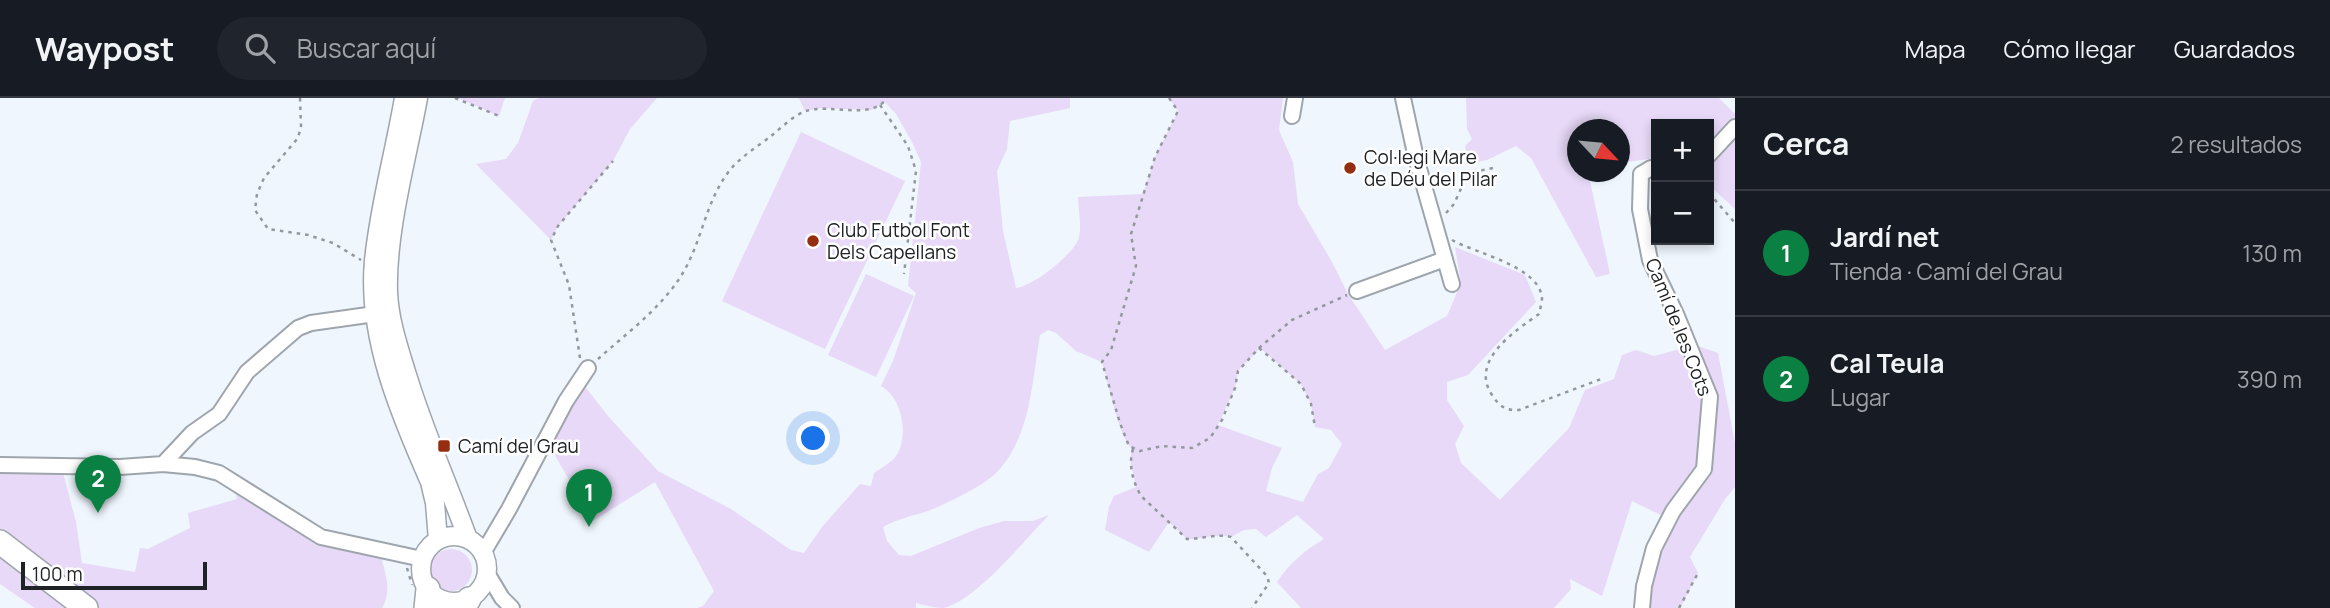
<!DOCTYPE html>
<html lang="es">
<meta charset="utf-8">
<style>
:root{--surface:#171b24;--page:#20242c;--text:#f1f3f6;--muted:#9ea1a6;--line:#363941;--accent:#0b8043}
body{margin:0;font-family:Manrope,sans-serif;background:var(--page);color:var(--text)}
.controls{position:absolute;right:21px;top:21px;display:grid;overflow:hidden;border-radius:0px;box-shadow:0 4px 10px #0003}
.controls button{width:63px;height:63px;display:grid;place-items:center;padding:0;border:0;border-bottom:2px solid var(--line);background:var(--surface);color:var(--text);font:35px sans-serif}
.compass{position:absolute;left:1567px;top:21px;width:63px;height:63px;border-radius:50%;background:var(--surface);box-shadow:0 4px 10px #0003;rotate:116deg}
.scale{position:absolute;left:21px;bottom:18px;width:186px;box-sizing:border-box;padding-left:7px;border:4px solid #202325;border-top:0;font-size:19px;line-height:24px;white-space:nowrap;color:#202325;-webkit-text-stroke:5px #fff;paint-order:stroke}
.you{position:absolute;left:814px;top:341px;width:24px;height:24px;margin:-18px;border:5px solid #fff;border-radius:50%;background:#1a73e8;box-shadow:0 0 0 10px #1a73e833}
.badge{display:grid;place-items:center;width:46px;height:46px;border-radius:50%;background:var(--accent);color:#fff;font-size:23px;font-weight:700}
.pin{position:absolute;translate:-50% -58px;filter:drop-shadow(0 2px 4px #0008)}
.pin::after{content:'';position:absolute;top:37px;width:24px;height:21px;background:inherit;clip-path:polygon(0 0,100% 0,50% 100%)}
.list{margin:0;padding:0;list-style:none}
h2{display:flex;justify-content:space-between;align-items:center;height:91px;margin:0;padding:0 28px;font-size:30px}
h2 small{font-size:23px;font-weight:400;color:var(--muted)}
.list li{display:grid;grid-template-columns:46px 1fr auto;gap:21px;align-items:center;box-sizing:border-box;height:126px;padding:0 28px;border-top:2px solid var(--line)}
.list b{display:block;font-size:26px;white-space:nowrap}
.list p{margin:0;font-size:23px;white-space:nowrap;color:var(--muted)}
.list em{font-size:23px;font-style:normal;color:var(--muted)}
.icon{flex:none;width:38px;height:38px;fill:none;stroke:currentColor;stroke-width:2;stroke-linecap:round;stroke-linejoin:round}
.map{position:relative;flex:none;width:1735px;height:510px;overflow:hidden}
header{display:flex;align-items:center;gap:42px;box-sizing:border-box;height:98px;padding:0 35px;background:var(--surface);border-bottom:2px solid var(--line)}
header strong{font-size:33px}
nav{display:flex;gap:38px;margin-inline-start:auto;font-size:24px}
.search{width:490px;height:63px;background:var(--page);display:flex;align-items:center;gap:18px;box-sizing:border-box;padding:0 24px;border-radius:38px;color:var(--muted);font-size:26px}
main{display:flex}
aside{flex:1;background:var(--surface)}
.map>svg:first-child{display:block}
.green{fill:#e7d9f7;fill-rule:evenodd}
.lines{fill:none;stroke-linecap:round;stroke-linejoin:round}
.minor-casing{stroke:#9fa5ac;stroke-width:18}
.tertiary-casing{stroke:#9fa5ac;stroke-width:21}
.trunk-casing{stroke:#9fa5ac;stroke-width:26}
.path{stroke:#93989d;stroke-width:2.5;stroke-dasharray:3.5 5;stroke-linecap:butt}
.minor{stroke:#fff;stroke-width:14}
.tertiary{stroke:#fff;stroke-width:18}
.trunk{stroke:#fff;stroke-width:23}
.poi-dot{fill:#952d11;stroke:#fff;stroke-width:2.5}
.labels{text-anchor:middle;stroke-width:5;stroke-linejoin:round;paint-order:stroke}
.poi-label{font-size:19px;fill:#202325;stroke:#fff;text-anchor:start}
.street-label{font-size:19px;fill:#202325;stroke:#fff}
</style>
<header>
<strong>Waypost</strong>
<div class="search"><svg class="icon" aria-label="search" viewBox="0 0 24 24"><circle cx="10" cy="10" r="6"/><path d="M15 15l6 6"/></svg>Buscar aquí</div>
<nav><a>Mapa</a><a>Cómo llegar</a><a>Guardados</a></nav>
</header>
<main>
<div class="map">
<svg width="1735" height="510" viewBox="0 0 1735 510">
<rect width="100%" height="100%" fill="#eff6fd"/>
<path class="green" d="M458,0H505L499,18Z
M538,0H657L630,31L613,63L558,128L551,142L476,66L506,61L518,45L533,3Z
M799,0H1070V10L1010,23L1007,51L997,73L1003,133L1016,190C1032,189 1076,155 1079,139C1082,127 1078,111 1078,99L1143,96L1155,59L1178,13L1169,0H1283L1279,32L1293,64L1298,106L1332,164L1348,196L1385,252L1447,218L1461,185L1455,149L1525,177L1536,204L1468,277L1447,284V302L1464,328L1455,346L1461,365L1500,402L1569,330L1585,292L1614,281L1622,257L1636,252L1654,258L1695,247L1718,255L1735,345V389L1725,401L1690,459L1698,475L1682,507L1679,510H1642L1669,421L1632,403L1602,498L1570,481L1571,491L1554,510H1301L1277,484C1290,465 1304,453 1324,441L1297,417L1266,439L1256,431L1244,432L1231,439C1218,435 1201,441 1187,441L1169,424L1149,454L1105,432L1109,409L1114,398L1136,389L1130,361L1132,351C1119,339 1108,284 1102,264L1076,253L1056,235L1048,232L1040,237C1032,283 1031,337 998,373C984,388 956,400 938,409C920,417 900,419 883,429L887,443L899,457L911,458L979,430L1004,423H1033L1049,417C1025,441 976,503 943,510C934,510 925,507 916,505V510H697L703,508L714,493L655,384L593,423L546,342L579,281L608,318L658,373L731,411L791,452L804,455L822,429L860,386L871,388L874,375C883,369 895,363 899,353C908,332 901,299 881,288L893,263L916,195L908,188L921,64L912,44L896,16L885,4L871,12L820,10L805,13ZM1260,250L1301,286L1311,306L1315,329L1331,332L1342,346L1329,370L1318,376L1303,404L1266,393L1272,370L1282,350L1218,327L1235,290L1238,273Z
M1466,0H1719L1735,16V111L1709,87V26H1656V60L1620,65L1619,32H1577V74H1588L1610,176L1596,179L1531,60L1516,48L1487,62L1468,66L1465,48L1472,41L1467,31Z
M801,34L905,83L825,251L722,203Z
M866,176L914,198L876,279L828,257Z
M0,367H61L76,424L82,465L135,474L140,450L148,451L190,430L188,415L237,401L233,382L310,433L388,454L382,463C387,480 391,495 382,510H35L0,486Z
M430 472a21 21 0 1 1 42 0a21 21 0 1 1-42 0Z"/>
<g class="lines">
<defs>
<path id="minor" d="M1403,0L1416,60L1452,186
M1292,18L1295,0
M1709,57L1735,29
M1357,193L1445,161
M163,366L195,369L219,375L321,439L422,461
M0,367L120,369L163,366L192,335L219,316L247,274L298,230L311,225L375,216
M483,455L509,411L566,303L588,270
M487,475L502,500L512,510
M1642,510L1644,488L1654,450L1673,413L1704,371L1710,299L1676,216L1650,162L1640,111L1641,76L1651,70L1656,69"/>
<path id="tertiary" d="M404,0C395,53 379,110 374,163C367,239 400,316 430,384L435,405L438,442
M418,0C407,60 386,134 388,194C389,222 399,251 407,277C424,333 448,386 468,441
M421 471a33 33 0 1 1 66 0a33 33 0 1 1-66 0Z"/>
<path id="trunk" d="M0,444L86,510
M426,510L428,491
M463,510L469,501"/>
</defs>
<use href="#minor" class="minor-casing"/>
<use href="#tertiary" class="tertiary-casing"/>
<use href="#trunk" class="trunk-casing"/>
<path class="path" d="M300,0L301,28L298,40L264,80L257,96L255,112L268,131L308,137L333,145L361,162
M455,0L499,18
M1169,0L1178,13L1155,59L1138,114L1131,136L1136,168L1111,252L1102,264L1120,325L1129,348L1140,353L1162,348L1192,350L1210,340L1222,322L1235,290L1238,273L1259,250L1292,222L1347,197
M880,7L908,48L916,73L904,176
M1709,95L1735,125
M1446,115L1454,106L1468,75L1493,70
M1452,142C1477,156 1539,168 1542,200C1542,205 1540,211 1539,216C1515,233 1469,263 1492,297C1499,308 1506,313 1519,312L1601,281
M1259,250L1301,286L1311,306L1315,329
M580,260L569,187L551,142L558,128L613,63
M598,261C627,235 660,211 681,178C701,147 705,106 727,76C737,61 757,49 771,38C781,30 794,17 806,13C829,5 872,23 887,0
M1133,351C1128,367 1133,384 1141,398L1187,441C1201,441 1220,435 1231,439L1267,478L1269,485L1252,510
M407,470L412,487
M1679,510L1698,475"/>
<use href="#minor" class="minor"/>
<use href="#tertiary" class="tertiary"/>
<use href="#trunk" class="trunk"/>
</g>
<g class="poi-dot">
<circle cx="1350" cy="70" r="7"/>
<circle cx="813" cy="143" r="7"/>
<rect x="437" y="341" width="14" height="14" rx="3.5"/>
</g>
<g class="labels">
<g class="poi-label">
<text x="1364" y="66">Col·legi Mare<tspan x="1364" dy="22">de Déu del Pilar</tspan></text>
<text x="827" y="139">Club Futbol Font<tspan x="827" dy="22">Dels Capellans</tspan></text>
<text x="458" y="355">Camí del Grau</text>
</g>
<g class="street-label">
<text transform="translate(1679 229) rotate(68)" y="7">Camí de les Cots</text>
</g>
</g>
</svg>
<div class="controls">
<button>+</button>
<button>−</button>
</div>
<svg class="compass" viewBox="-18 -18 36 36"><path d="M0-13l5 13h-10z" fill="#e53935"/><path d="M0 13l5-13h-10z" fill="#9ea1a6"/></svg>
<div class="scale">100 m</div>
<div class="you"></div>
<div class="pin badge" style="left:589px;top:429px">1</div>
<div class="pin badge" style="left:98px;top:415px">2</div>
</div>
<aside>
<h2>Cerca<small>2 resultados</small></h2>
<ul class="list">
<li><span class="badge">1</span><div><b>Jardí net</b><p>Tienda · Camí del Grau</p></div><em>130 m</em></li>
<li><span class="badge">2</span><div><b>Cal Teula</b><p>Lugar</p></div><em>390 m</em></li>
</ul>
</aside>
</main>
